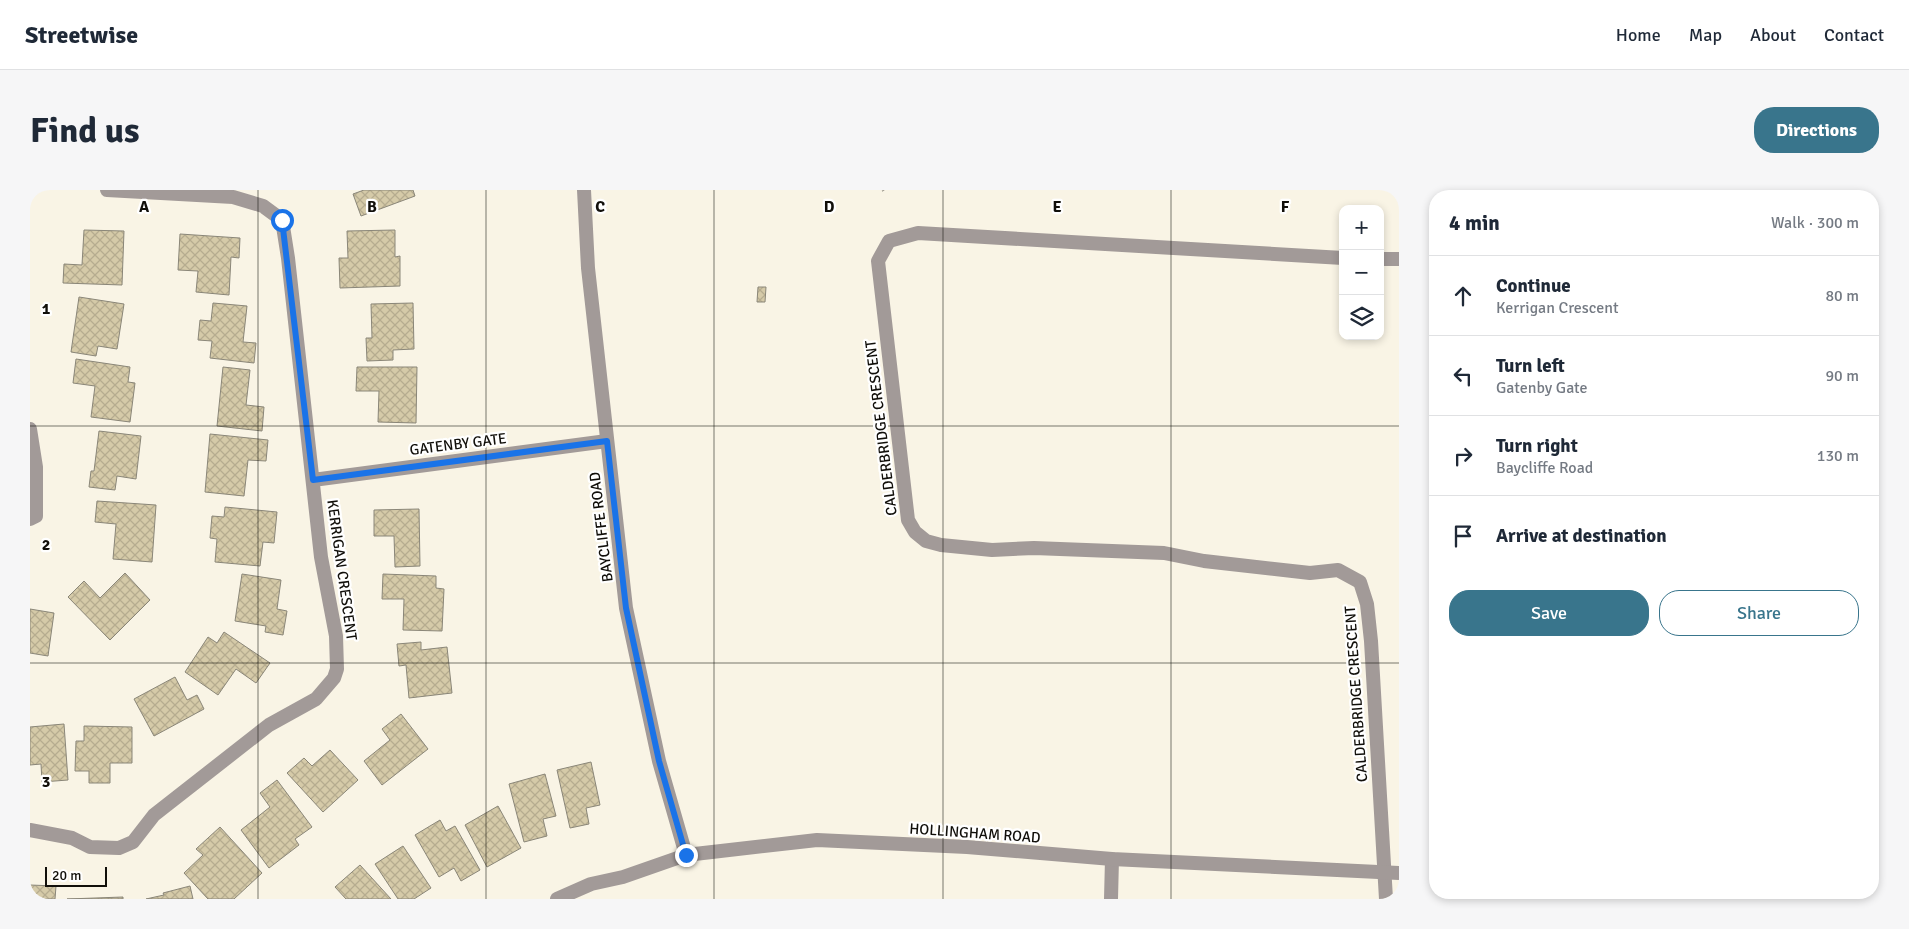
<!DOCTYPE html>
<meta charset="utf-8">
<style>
:root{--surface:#fff;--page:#f6f6f7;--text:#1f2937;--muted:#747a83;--line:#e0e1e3;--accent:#39758c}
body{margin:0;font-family:Signika,sans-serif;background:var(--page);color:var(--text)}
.controls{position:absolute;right:15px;top:15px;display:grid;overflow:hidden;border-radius:10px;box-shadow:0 2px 8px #0003}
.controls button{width:45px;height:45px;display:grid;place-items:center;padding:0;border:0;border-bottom:1px solid var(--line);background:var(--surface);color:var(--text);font:25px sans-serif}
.scale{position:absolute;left:15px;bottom:12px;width:62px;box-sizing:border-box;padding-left:5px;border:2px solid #110f0a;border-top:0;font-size:14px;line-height:18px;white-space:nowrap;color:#110f0a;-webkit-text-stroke:4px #fff;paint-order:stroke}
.stop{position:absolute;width:15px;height:15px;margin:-11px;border:4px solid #1a73e8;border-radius:50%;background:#fff}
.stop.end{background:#1a73e8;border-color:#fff;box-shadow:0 1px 5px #0008}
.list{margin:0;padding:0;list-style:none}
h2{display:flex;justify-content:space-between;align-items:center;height:65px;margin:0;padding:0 20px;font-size:21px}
h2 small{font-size:16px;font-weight:400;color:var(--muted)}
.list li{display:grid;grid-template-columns:32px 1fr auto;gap:15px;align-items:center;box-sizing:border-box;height:80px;padding:0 20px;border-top:1px solid var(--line)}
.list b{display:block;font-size:19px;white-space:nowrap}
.list p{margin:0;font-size:16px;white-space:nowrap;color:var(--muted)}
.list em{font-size:16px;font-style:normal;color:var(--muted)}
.actions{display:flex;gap:10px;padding:15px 20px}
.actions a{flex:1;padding:11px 0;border:1px solid var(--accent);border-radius:20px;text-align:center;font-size:18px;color:var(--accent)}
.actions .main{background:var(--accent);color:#fff}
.icon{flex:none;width:28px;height:28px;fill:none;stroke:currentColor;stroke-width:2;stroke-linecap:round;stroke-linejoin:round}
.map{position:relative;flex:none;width:1369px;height:709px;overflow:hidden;border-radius:20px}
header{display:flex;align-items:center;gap:30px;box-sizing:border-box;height:70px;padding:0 25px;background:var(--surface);border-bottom:1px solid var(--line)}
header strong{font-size:24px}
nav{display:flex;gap:28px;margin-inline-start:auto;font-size:18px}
.intro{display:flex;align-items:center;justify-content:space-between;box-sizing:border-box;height:120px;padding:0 30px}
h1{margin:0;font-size:35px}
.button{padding:12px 22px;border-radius:20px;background:var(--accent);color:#fff;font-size:18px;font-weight:700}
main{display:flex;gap:30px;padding:0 30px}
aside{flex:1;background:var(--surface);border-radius:20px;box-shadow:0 2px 8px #0003}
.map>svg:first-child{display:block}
.building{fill:url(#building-cross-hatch);stroke:#8a8678}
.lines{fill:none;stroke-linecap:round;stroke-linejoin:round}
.path{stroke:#9a968b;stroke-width:3;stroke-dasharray:1 4;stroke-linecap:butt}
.minor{stroke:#a29a98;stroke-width:14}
.tertiary{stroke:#a29a98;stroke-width:14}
.route{stroke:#1a73e8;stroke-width:6}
.grid{fill:none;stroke:#110f0a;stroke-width:1;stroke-opacity:0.55}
.labels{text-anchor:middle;stroke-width:4.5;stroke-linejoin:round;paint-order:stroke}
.street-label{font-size:15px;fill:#110f0a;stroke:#fff}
.grid-label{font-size:16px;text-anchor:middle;font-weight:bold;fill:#110f0a;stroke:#fff;stroke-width:4.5;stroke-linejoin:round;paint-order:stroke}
</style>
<header>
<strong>Streetwise</strong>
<nav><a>Home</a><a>Map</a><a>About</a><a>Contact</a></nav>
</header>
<div class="intro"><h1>Find us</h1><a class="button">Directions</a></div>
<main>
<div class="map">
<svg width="1369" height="709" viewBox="0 0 1369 709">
<defs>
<pattern id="building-cross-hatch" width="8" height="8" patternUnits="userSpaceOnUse" patternTransform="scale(1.25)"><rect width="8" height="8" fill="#d5caa8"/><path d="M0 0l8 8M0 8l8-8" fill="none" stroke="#b6ac8f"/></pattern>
</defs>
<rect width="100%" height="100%" fill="#f9f4e5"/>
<path class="building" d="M334,0H383L385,6L331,26L323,4Z
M54,40L94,41L92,95L33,93L34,74L52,75Z
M365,40V67L370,66V96L310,98L309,68H318L317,41Z
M150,44L210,48L209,68L201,67L199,105L166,102L168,81L148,80Z
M728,97H736L735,112H727Z
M49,107L94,114L87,159L68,156L66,166L41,162Z
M183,113L217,116L213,152L226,153L224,173L180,168L182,151L168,150L170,130L181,131Z
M383,113L384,159L363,160V170L337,171L336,148H342L341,114Z
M46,169L100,177L98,192L105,193L100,232L61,227L65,196L43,193Z
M193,177L220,180L216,215L234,217L232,241L187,236Z
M327,177H387L386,233L348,232L349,201H326Z
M69,241L111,246L106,289L87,286L85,300L59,297L61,281H64Z
M180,244L238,250L236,271L218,270L214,306L175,302Z
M67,311L126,315L122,372L83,369L86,334L65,332Z
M195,317L247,322L244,353L233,352L230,376L185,372L187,349L180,348L182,326L194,327Z
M389,319L390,376L365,377L364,346H344V320Z
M95,383L120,410L80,450L38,407L54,391L70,408Z
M212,384L251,390L247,419L257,421L253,445L235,442L236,436L205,431Z
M353,384L406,386V398L414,399L412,441L373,440L374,409H352Z
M0,419L24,423L18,466L0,463Z
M194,442L240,473L226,493L206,479L188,505L155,482L178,447L187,453Z
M391,452V460L417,457L422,503L379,508L376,475L369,476L367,454Z
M145,487L157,510L167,505L174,519L124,546L104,509Z
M371,524L398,559L352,595L334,571L360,550L352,539Z
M34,534L38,590L12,592L11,574L0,575V537Z
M54,536L102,537V573H80V593H59V581H45L46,551H54Z
M300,560L328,590L293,622L257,583L274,568L282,576Z
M561,572L570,615L556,618L559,634L540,638L527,580Z
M515,584L526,626L513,629L517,646L494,652L479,594Z
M247,590L282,637L265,649L269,655L239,678L211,640L240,617L230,603Z
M468,616L491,658L457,677L435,635Z
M410,630L416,641L425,636L450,680L431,691L424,678L409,687L385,645Z
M190,637L232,683L204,709H178L154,683L173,665L166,659Z
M373,656L401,698L384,709H368L345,674Z
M330,675L361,709H316L305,697Z
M0,695L26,696L25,709H0Z
M160,696L163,709H116L134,705L133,703Z
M93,707V709H37Z"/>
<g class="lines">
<path class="path" d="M853,0L855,3"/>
<path class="minor" d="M1313,68L888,43L859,51L848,71L878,330L885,342L896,351L911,355L962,360L1004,358L1134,363L1174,371L1280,383L1308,380L1330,392L1337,414L1341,451L1356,709
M1350,69H1369
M0,239L6,277V326L0,329
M283,290L577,251
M0,640L42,648L60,657L89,658L103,652L124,625L239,535L286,509L304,488L307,479L306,446L291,367L258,68L252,30L233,16L203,7L77,0
M1081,709L1082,669"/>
<path class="tertiary" d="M554,0L558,78L596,418L629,571L656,665
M527,709L561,694L593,687L656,665L787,650L937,657L1082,669L1369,683"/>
</g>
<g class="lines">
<path class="route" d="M252,30L283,290L577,251L596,418L629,571L656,665"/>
</g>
<path class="grid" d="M228,0V709M456,0V709M684,0V709M913,0V709M1141,0V709M0,236H1369M0,473H1369"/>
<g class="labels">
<g class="street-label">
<text transform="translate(851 238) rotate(-97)" y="5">CALDERBRIDGE CRESCENT</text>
<text transform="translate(428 254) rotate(-7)" y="5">GATENBY GATE</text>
<text transform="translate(571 337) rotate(-97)" y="5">BAYCLIFFE ROAD</text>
<text transform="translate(312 380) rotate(82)" y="5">KERRIGAN CRESCENT</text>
<text transform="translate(1326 504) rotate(-94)" y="5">CALDERBRIDGE CRESCENT</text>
<text transform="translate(945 643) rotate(4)" y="5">HOLLINGHAM ROAD</text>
</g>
</g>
<g class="grid-label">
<text x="114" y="22">A</text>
<text x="342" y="22">B</text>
<text x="570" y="22">C</text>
<text x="799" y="22">D</text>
<text x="1027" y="22">E</text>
<text x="1255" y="22">F</text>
<text x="16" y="124">1</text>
<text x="16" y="360">2</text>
<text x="16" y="597">3</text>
</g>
</svg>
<div class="controls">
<button>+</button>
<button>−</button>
<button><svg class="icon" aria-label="layers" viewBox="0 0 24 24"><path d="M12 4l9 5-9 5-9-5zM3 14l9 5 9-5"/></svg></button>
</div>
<div class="scale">20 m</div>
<div class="stop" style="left:252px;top:30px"></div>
<div class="stop end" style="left:656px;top:665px"></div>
</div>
<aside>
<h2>4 min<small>Walk · 300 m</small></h2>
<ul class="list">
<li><svg class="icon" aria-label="ahead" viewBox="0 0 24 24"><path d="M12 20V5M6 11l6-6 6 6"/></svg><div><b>Continue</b><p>Kerrigan Crescent</p></div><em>80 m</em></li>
<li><svg class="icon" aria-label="left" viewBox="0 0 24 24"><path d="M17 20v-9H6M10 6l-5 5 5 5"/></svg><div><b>Turn left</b><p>Gatenby Gate</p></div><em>90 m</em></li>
<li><svg class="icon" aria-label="right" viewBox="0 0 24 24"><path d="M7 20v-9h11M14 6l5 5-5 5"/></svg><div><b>Turn right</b><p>Baycliffe Road</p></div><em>130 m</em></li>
<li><svg class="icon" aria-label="arrive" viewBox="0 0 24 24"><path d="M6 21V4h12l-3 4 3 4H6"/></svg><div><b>Arrive at destination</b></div></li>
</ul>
<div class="actions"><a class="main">Save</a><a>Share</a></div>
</aside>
</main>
